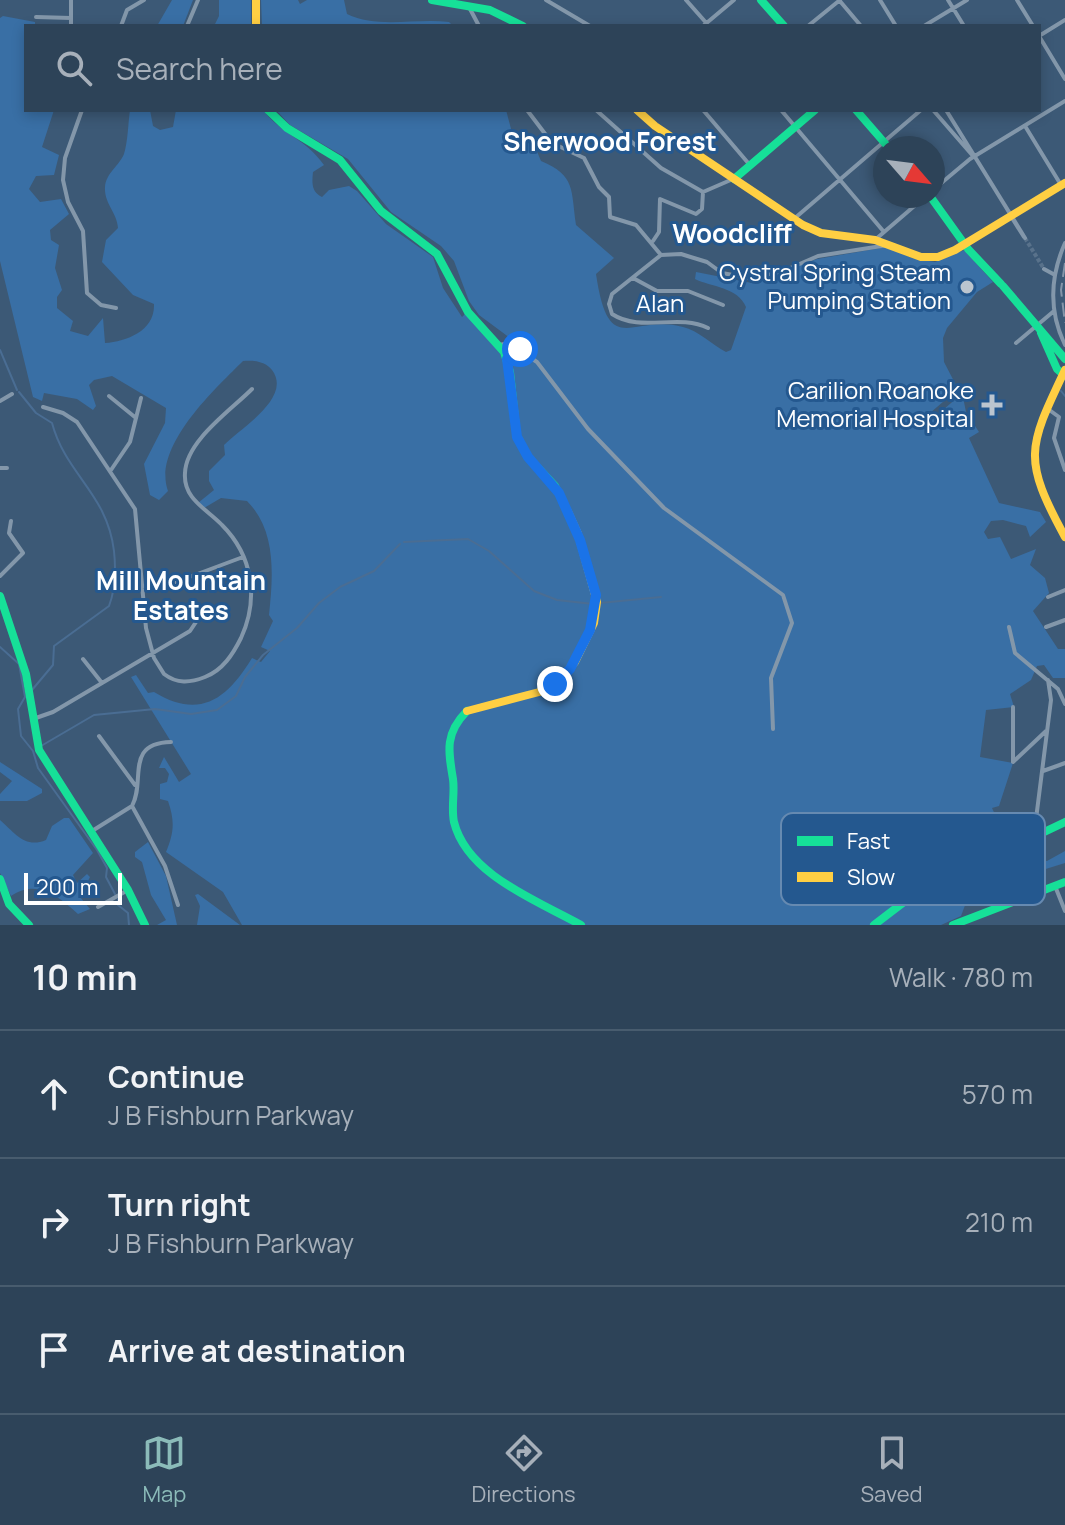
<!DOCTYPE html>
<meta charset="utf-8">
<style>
:root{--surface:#2d4358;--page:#354a5e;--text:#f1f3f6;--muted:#a7b0ba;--line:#485c6e;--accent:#8bbbb9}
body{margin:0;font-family:Manrope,sans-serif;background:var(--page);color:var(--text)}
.compass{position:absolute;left:873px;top:136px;width:72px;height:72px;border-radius:50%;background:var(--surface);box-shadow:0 4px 12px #0003;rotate:118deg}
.scale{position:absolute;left:24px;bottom:20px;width:98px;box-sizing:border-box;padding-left:8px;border:4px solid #fff;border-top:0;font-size:22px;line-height:28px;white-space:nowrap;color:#fff;-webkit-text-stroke:6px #24588f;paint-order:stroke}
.stop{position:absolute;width:24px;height:24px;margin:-18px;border:6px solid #1a73e8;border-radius:50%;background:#fff}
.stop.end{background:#1a73e8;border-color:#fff;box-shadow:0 2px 8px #0008}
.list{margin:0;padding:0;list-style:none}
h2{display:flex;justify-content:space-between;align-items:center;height:104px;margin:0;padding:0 32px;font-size:34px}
h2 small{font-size:26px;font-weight:400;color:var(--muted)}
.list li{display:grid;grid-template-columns:52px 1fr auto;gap:24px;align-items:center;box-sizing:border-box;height:128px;padding:0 32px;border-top:2px solid var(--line)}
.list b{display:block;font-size:30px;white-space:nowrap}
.list p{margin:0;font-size:26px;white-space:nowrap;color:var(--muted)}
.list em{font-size:26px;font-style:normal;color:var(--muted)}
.icon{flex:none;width:44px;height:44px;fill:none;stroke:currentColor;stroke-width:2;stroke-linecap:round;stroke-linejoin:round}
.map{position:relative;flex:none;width:1065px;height:925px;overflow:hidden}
.search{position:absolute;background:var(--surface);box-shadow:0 4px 12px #0003;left:24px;right:24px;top:24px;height:88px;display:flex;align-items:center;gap:20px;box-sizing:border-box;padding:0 28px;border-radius:0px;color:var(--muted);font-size:30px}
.sheet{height:488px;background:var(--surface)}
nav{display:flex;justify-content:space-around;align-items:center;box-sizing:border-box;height:112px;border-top:2px solid var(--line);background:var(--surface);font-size:22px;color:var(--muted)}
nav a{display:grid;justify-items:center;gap:4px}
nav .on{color:var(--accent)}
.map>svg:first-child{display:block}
.green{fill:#396fa5}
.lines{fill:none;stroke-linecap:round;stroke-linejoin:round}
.stream{stroke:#4a6d93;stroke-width:2}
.street-tunnel{stroke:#59728b;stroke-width:4;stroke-dasharray:4 2;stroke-linecap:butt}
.street{stroke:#8397aa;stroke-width:4}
.fast{stroke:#16e098;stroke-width:8}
.slow{stroke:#ffcf43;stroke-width:8}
.rail{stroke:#8395a9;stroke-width:2;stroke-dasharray:14 6;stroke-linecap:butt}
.route{stroke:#1a73e8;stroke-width:10}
.poi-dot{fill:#bbc5cf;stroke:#24588f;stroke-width:3}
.labels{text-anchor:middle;stroke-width:6;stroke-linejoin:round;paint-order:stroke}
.poi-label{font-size:24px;fill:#fff;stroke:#24588f;text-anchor:end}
.street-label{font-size:24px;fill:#fff;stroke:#24588f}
.neighbourhood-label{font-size:26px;font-weight:bold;fill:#fff;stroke:#24588f}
.key{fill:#24588f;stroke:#668ab1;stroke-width:2}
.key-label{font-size:22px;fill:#fff}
</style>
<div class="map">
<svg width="1065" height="925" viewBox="0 0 1065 925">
<rect width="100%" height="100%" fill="#3c5976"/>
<path class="green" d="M172,0H193L183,26H157Z
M219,0H251V26H214L219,16Z
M261,0H298L300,4L307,0H344L347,14C377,29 415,18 449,22L453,26H262Z
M3,16L35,22V26H26V110H54L42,147L59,155L54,175L36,176L29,189L40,202L61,199L69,214L50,230L51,240L59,245L55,268L62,290L57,297V308L73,321L70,331L88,336L103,318L105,343C127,341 155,331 154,304L133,295L102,262L106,240L118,228C117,212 104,204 105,187C106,173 119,166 124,154C128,141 128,124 130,110H150L153,126L160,130L173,127L176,110H263C282,135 305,138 324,165L313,172C312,182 311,192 322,197L329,190L349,186L357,191L386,224L433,257L443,288L462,317L467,312L499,346L514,341L479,315L469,301L454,261L441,246L391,212L348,159L290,125L276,110H506L514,140L523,139L536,149L541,161C576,175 571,191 576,225L614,258L596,274C609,361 631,313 683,327C698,330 712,345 726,352L731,350L746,307C738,287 711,287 695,279L696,272L752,283L817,259L887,247L912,258L935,262L964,250L993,282L977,292L947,328L943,338L944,362L958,389L923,419L927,424L959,396L963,397L966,412L979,432L969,438L999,503L1040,512L1046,522L1030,537L1026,526L1003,520L991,521L984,532L988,539L1000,537L1011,559L1036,549L1030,565L1045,578L1049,593L1033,611L1058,649H1065V678H1053L1044,665L1037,666L1031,680L1010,694L1014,707L986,710L980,757L1013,763L999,806L992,808L1004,834L1007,853L1018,848L1024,857L1047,861L1065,851V863L1014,879L967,900L961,916L941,925H242L223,892L166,852C174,833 175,821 168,801L160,799V784L167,782L169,774L165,768H159L164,757L179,782L191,774L131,677L136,675L148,693L154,692C200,720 227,699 252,658L261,662L270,651L261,647L273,621L269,615C273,577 277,531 247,501L221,498L204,508L198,503L214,490L209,481V471L225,455L224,445C239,429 293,398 272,370C265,361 253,360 243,361C214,390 152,447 168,491L159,500L150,495L144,464L165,423L166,408L112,376L94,380L89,385L96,406L93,410L77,399L44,393L42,401L33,397L0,261V18Z
M0,762L42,789V793L27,801H0V794L12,781L0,772Z
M64,818H69L93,853L73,875L77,883L87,874L90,877L80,897L90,909L78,914C57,895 36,879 11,896L0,873V820C15,833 25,849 46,840L52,826Z
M148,842L166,876L177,925H157L166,920L151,895L142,862L135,857V852Z
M198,894L240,925H197L200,906L195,895Z"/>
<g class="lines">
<path class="stream" d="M0,350L17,390
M1061,391L1065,396
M19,392L36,413L52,423C66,475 107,493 114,551C116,570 116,588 109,606L54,646L53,665L32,690
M404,542L468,539L489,551L534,591L557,600L593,604
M600,603L661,597
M0,647L19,664L25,697L18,709L21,736L33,751L38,768L97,850L107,868L106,877L115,894
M41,746L94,715L155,709L191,714L217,710L236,696L245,677L263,655L297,628L319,603L340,587L374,571L400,544
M118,899V905L128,913L129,925"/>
<path class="street-tunnel" d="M1025,238L1044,269"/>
<path class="street" d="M71,0V26
M546,0L590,26
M686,0L709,26
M839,0L861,26
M880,0L896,26
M948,0L964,26
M1017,0L1033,26
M469,7L479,26
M36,17L71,18
M121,26L127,10L144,0
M187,26L198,0
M703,26L734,0
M808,26L840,0
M924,26L967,0
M1039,36L1065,79
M1039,36L1065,20
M82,110L65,158L63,180L68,202L83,231L87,293L101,305L116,308
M527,110L552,143L584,158L599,187L609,197L610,217L636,225L661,255
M596,110L661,168L703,192
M703,110L749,164
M781,110L884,232
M933,110L973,156
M946,110L1025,238
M1025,126L1061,185
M933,190L970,159L1065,101
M703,192L733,179
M795,218L921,110
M1012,218L1024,237
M876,239L926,196
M653,241L659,232L660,199L696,214L702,209L703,192
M1065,243C1050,277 1049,312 1065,345
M661,255L681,254L707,262L722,273L749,278L781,272L818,256L888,245
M661,255L612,294L609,304L612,314C641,333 678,313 708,328
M1044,269L1055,275
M633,278L657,291H688L723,305
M1016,343L1054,311
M500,345L508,343L537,362L588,429L664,508L783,595L792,623L771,678L773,729
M109,396L136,418
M0,401L12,394
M43,407L63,413L77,422L135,509L146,628L154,658L164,674C177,684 190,683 205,677C223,670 233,654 241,638C259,599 253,556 222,525C207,509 183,499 185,473C186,441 230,411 252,389
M1048,409L1059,417L1054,438L1065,470
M0,468H7
M111,470L130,442L141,398
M0,576L23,553L9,533L11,521
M142,587L176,582L243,557
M1048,597L1065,590
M1009,627L1015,653L1058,689L1065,704
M1046,627L1065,620
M83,659L102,683
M1013,707V762
M33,719L53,712L190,631L204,610
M99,736L135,785
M1013,762L1046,731
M1043,771L1065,763
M132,806L165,866L178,905
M92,831L132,806C146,781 124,743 171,742
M1034,835L1051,700L1048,680
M1055,886L1065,911
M98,907L128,890"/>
<path class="fast" d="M432,0L490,10L523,26
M761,0L784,26
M268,110L287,128L340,160L381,211L437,254L468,312L504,352L510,372L517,437L528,457L555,486L568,512
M856,110L889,148
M734,179L815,110
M930,196L968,249L1001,284
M1003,286L1065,359
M1041,333L1057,369L1065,376
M507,359L520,349
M0,596L26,674L39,750L128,890L145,925
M467,711C445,733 448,750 453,779C455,792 451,808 454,822C467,875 538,901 581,925
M0,879L9,904L29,925
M874,925L938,876L983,861L1065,822
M953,925L1065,882"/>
<path class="slow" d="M256,0V26
M637,110L655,126L803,225L821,233L875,240L921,257H938L955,250L1065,183
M1065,370C1028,448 1022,458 1065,537
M467,711L543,691L561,679L575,662L594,623L597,602L578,534L568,512"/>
<path class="rail" d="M1065,263L1061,290L1065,323"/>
</g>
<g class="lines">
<path class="route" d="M520,349L507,359L517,437L528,457L559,493L580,540L596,595L590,630L570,669L555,684"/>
</g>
<g class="poi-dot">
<circle cx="967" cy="287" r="8"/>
<path d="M988 393h8v8h8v8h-8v8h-8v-8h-8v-8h8z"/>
</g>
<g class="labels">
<g class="poi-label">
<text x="951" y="281">Cystral Spring Steam<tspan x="951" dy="28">Pumping Station</tspan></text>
<text x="974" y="399">Carilion Roanoke<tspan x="974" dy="28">Memorial Hospital</tspan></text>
</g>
<g class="street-label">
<text x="660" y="312">Alan</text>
</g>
<g class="neighbourhood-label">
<text x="610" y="151">Sherwood Forest</text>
<text x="732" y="243">Woodcliff</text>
<text x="181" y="590">Mill Mountain<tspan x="181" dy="30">Estates</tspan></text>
</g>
</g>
<rect x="781" y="813" width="264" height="92" rx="12" class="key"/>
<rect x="797" y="836" width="36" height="10" fill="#16e098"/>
<rect x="797" y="872" width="36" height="10" fill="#ffcf43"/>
<g class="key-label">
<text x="847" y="849">Fast</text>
<text x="847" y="885">Slow</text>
</g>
</svg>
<svg class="compass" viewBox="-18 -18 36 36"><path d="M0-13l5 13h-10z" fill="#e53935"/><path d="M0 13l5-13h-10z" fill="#a7b0ba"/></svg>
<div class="scale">200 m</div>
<div class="stop" style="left:520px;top:349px"></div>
<div class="stop end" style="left:555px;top:684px"></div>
<div class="search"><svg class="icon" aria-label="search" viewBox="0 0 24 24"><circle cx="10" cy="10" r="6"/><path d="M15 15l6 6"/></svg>Search here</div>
</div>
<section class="sheet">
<h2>10 min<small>Walk · 780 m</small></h2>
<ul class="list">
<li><svg class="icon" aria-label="ahead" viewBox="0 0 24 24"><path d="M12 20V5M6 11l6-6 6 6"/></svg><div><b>Continue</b><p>J B Fishburn Parkway</p></div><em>570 m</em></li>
<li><svg class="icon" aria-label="right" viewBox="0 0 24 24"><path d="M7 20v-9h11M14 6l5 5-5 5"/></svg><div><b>Turn right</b><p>J B Fishburn Parkway</p></div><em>210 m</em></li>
<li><svg class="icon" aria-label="arrive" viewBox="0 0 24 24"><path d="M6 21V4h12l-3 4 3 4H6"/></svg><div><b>Arrive at destination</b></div></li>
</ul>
</section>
<nav>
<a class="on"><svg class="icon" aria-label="map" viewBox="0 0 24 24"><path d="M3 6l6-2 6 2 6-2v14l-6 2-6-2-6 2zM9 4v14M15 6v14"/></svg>Map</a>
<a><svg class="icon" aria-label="directions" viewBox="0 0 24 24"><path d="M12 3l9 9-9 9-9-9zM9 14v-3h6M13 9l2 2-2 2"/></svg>Directions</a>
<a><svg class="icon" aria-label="saved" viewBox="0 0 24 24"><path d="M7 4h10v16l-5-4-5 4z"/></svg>Saved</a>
</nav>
